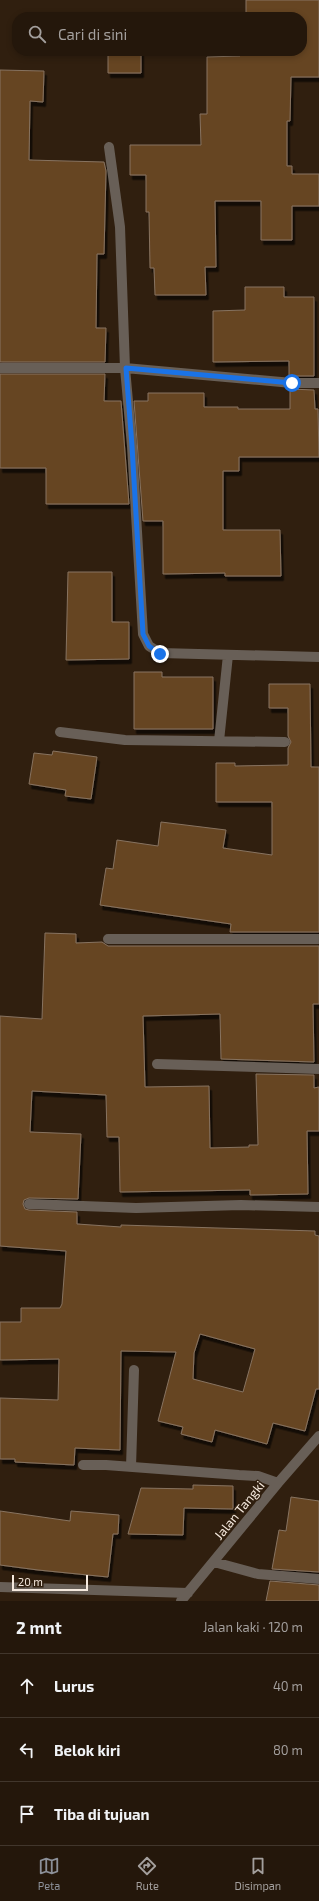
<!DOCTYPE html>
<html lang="id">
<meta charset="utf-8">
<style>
:root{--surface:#24170b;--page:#302419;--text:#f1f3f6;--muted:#a39f9d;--line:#41362c;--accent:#8c9099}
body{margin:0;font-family:"Exo 2",sans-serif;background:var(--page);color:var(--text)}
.scale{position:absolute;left:12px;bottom:10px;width:76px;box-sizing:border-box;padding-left:4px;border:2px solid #f5e9de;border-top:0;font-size:11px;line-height:14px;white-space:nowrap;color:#f5e9de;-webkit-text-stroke:3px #301f0f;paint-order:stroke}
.stop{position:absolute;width:12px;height:12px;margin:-9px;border:3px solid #1a73e8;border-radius:50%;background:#fff}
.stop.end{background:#1a73e8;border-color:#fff;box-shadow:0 1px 4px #0008}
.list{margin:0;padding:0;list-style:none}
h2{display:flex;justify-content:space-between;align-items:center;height:52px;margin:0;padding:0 16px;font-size:17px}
h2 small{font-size:13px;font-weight:400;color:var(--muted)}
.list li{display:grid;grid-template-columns:26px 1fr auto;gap:12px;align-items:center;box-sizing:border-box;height:64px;padding:0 16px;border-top:1px solid var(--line)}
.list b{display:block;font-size:15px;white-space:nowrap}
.list em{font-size:13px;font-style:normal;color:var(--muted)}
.icon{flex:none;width:22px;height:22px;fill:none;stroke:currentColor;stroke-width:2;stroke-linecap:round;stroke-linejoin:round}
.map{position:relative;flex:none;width:319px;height:1601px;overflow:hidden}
.search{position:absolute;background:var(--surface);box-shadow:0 2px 6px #0003;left:12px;right:12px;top:12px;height:44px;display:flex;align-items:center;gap:10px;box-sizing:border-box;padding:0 14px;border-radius:16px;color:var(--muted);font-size:15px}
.sheet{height:244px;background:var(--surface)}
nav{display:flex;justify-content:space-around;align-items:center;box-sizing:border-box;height:56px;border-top:1px solid var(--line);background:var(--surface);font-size:11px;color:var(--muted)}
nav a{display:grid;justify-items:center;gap:2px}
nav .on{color:var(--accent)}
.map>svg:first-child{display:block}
.building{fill:#664524;stroke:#877360;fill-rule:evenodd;filter:url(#shadow)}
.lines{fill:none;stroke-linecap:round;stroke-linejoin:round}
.minor{stroke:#685f57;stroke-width:10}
.route{stroke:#1a73e8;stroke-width:5}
.labels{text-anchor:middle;stroke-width:3;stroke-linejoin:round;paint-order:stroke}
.street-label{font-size:13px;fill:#f5e9de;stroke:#301f0f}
</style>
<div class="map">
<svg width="319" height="1601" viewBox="0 0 319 1601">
<defs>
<filter id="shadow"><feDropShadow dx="2.5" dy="4.5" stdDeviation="0" flood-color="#0009"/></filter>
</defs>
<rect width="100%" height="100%" fill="#301f0f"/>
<path class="building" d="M246,0H319V77H291L290,121H287V166H292V174H319V206H292V240H261V201H215L216,267H205L206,295H155L154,268H150L149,212H146V175H130V145H201L200,114H207V57L240,56V51H302V17H246Z
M107,14H141V17H107Z
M108,51H141V73H108Z
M0,70L44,71L43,102L30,101L29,160L104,162L106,171L104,254H97L96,328H106L105,362H0Z
M245,287H284V297H314V376H289V361L213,362V311L245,310Z
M0,374H105L104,401H121L129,504H46V468H0Z
M290,389L314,390L315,409H318L319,457H239V471H223V530H280L281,576H225V573L163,574V521H143L134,401H148V393H204V407H238V409H290Z
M68,572H112V622H129V659L66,660Z
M134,672H162V677H213V729H134Z
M269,684H310L311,767H319V932H230L231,924L100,905L106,868L113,869L117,840L158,846L161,822L226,830L223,848L272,855V802H216V763H235V766L288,765V748L291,742L288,736V708H269Z
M53,751L97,757L91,799L65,796L66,790L29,784L34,753L52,755Z
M45,933L76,934V943L102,942L108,946H319V1004H313L314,1062L221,1059L220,1014L143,1016L145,1087L209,1086L210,1148L249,1147V1145H258L256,1074L314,1075V1088L319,1087V1131H307L308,1194L250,1195V1190L120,1192L119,1137H107L106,1095L32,1091L30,1132L81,1134L78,1199L29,1198L24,1200L23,1204L25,1209L29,1210L77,1212V1224L121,1227V1225L315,1231V1235L319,1236V1389H316L305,1431L273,1423L267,1444L215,1430L212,1442L181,1434L183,1427L158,1421L176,1352L121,1351L120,1450L75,1448L74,1465L15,1462V1459H0V1398L58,1400L59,1359L0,1360V1322H21V1308H60L62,1304L66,1251L0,1246V1016L42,1019ZM200,1334L255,1349L243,1392L193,1379L194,1353Z
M193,1485L233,1486V1509L184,1508L183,1535L128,1534L141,1488L193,1489Z
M291,1497L319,1501V1572L272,1569L279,1530L286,1531Z
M0,1511L70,1521L71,1511L119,1515L118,1534H113L108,1577L38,1570L0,1565Z
M270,1581L319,1585V1601H266Z"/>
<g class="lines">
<path class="minor" d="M109,147L120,227L125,368L132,446L143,634L149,646L160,653L319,657
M0,368H125L292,383H319
M60,732L125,740L285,742
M219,741L228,655
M108,939H319
M157,1064L319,1069
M29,1204L136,1208L241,1205L319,1207
M83,1465H106L239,1475L258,1476L278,1483
M131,1467L134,1370
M214,1562L258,1574L319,1579
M0,1587L188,1593
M181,1601L278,1483L319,1436"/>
</g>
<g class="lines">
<path class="route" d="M160,654L149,646L143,634L132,446L126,368L292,383"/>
</g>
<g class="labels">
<g class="street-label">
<text transform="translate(239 1510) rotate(-51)" y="5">Jalan Tangki</text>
</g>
</g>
</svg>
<div class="scale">20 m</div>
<div class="stop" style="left:292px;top:383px"></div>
<div class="stop end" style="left:160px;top:654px"></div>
<div class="search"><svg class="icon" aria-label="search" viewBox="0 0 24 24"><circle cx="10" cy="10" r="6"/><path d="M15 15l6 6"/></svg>Cari di sini</div>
</div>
<section class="sheet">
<h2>2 mnt<small>Jalan kaki · 120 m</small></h2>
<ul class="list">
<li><svg class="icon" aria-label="ahead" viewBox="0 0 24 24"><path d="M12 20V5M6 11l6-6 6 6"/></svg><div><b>Lurus</b></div><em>40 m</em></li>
<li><svg class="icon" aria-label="left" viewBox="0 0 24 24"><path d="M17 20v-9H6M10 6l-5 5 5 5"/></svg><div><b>Belok kiri</b></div><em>80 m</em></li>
<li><svg class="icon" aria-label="arrive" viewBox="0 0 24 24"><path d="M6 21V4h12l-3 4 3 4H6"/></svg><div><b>Tiba di tujuan</b></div></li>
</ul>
</section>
<nav>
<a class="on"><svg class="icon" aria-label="map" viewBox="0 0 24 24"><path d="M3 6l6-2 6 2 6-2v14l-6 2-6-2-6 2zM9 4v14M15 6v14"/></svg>Peta</a>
<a><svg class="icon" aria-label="directions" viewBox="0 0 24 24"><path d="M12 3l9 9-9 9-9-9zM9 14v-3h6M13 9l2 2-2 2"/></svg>Rute</a>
<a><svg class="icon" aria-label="saved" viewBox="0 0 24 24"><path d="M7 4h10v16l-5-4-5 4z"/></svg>Disimpan</a>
</nav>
